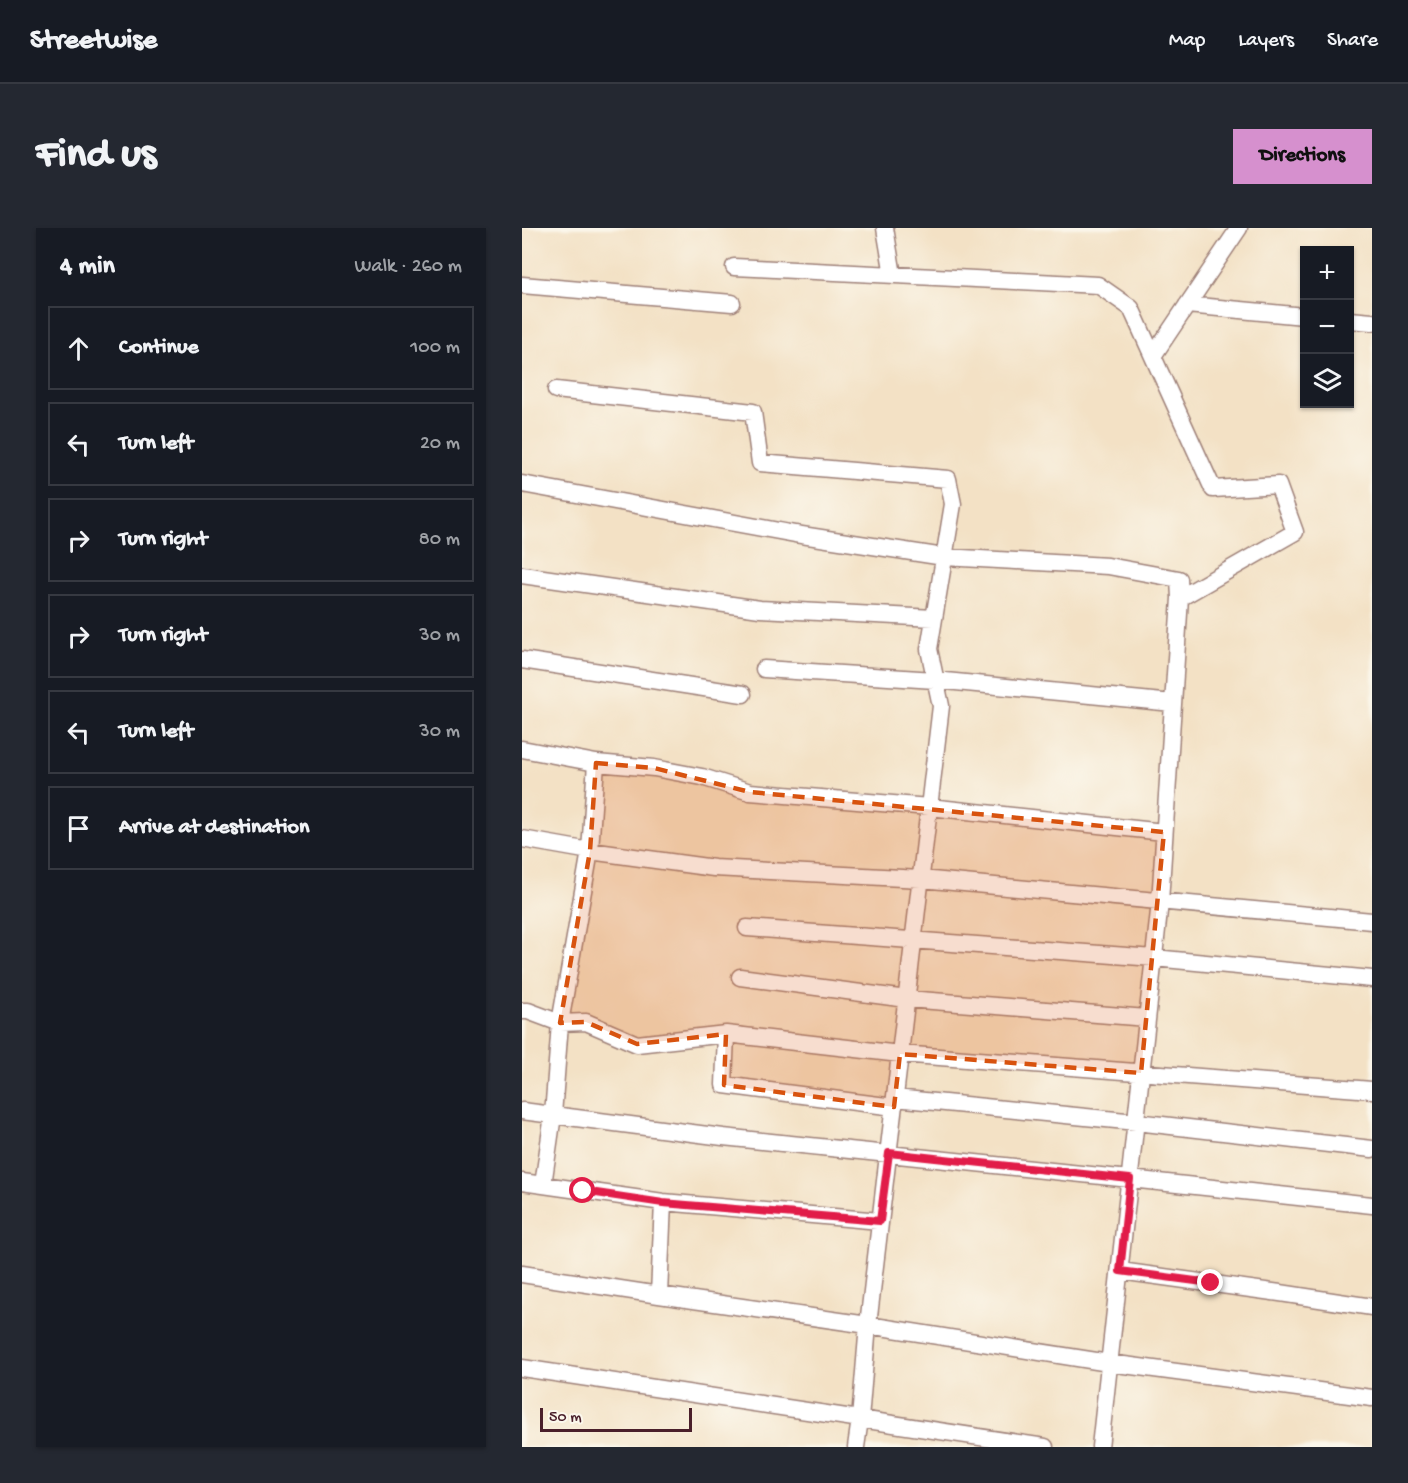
<!DOCTYPE html>
<meta charset="utf-8">
<style>
:root{--surface:#171b24;--page:#242831;--text:#f1f3f6;--muted:#9ea1a6;--line:#363941;--accent:#d690ce}
body{margin:0;font-family:"Gochi Hand",sans-serif;background:var(--page);color:var(--text)}
.controls{position:absolute;right:18px;top:18px;display:grid;overflow:hidden;border-radius:0px;box-shadow:0 2px 4px #0004}
.controls button{width:54px;height:54px;display:grid;place-items:center;padding:0;border:0;border-bottom:2px solid var(--line);background:var(--surface);color:var(--text);font:30px sans-serif}
.scale{position:absolute;left:18px;bottom:15px;width:152px;box-sizing:border-box;padding-left:6px;border:3px solid #4a1f2b;border-top:0;font-size:16px;line-height:21px;white-space:nowrap;color:#4a1f2b;-webkit-text-stroke:4px #fbf7ec;paint-order:stroke}
.stop{position:absolute;width:18px;height:18px;margin:-14px;border:4px solid #e11d48;border-radius:50%;background:#fff}
.stop.end{background:#e11d48;border-color:#fff;box-shadow:0 2px 6px #0008}
.list{margin:0;padding:0;list-style:none}
h2{display:flex;justify-content:space-between;align-items:center;height:78px;margin:0;padding:0 24px;font-size:26px}
h2 small{font-size:20px;font-weight:400;color:var(--muted)}
.list li{display:grid;grid-template-columns:39px 1fr auto;gap:18px;align-items:center;box-sizing:border-box;height:84px;margin:0 12px 12px;padding:0 12px;border:2px solid var(--line);border-radius:0px}
.list b{display:block;font-size:22px;white-space:nowrap}
.list em{font-size:20px;font-style:normal;color:var(--muted)}
.icon{flex:none;width:33px;height:33px;fill:none;stroke:currentColor;stroke-width:2;stroke-linecap:round;stroke-linejoin:round}
.map{position:relative;flex:none;width:850px;height:1219px;overflow:hidden;border-radius:0px}
header{display:flex;align-items:center;gap:36px;box-sizing:border-box;height:84px;padding:0 30px;background:var(--surface);border-bottom:2px solid var(--line)}
header strong{font-size:28px}
nav{display:flex;gap:33px;margin-inline-start:auto;font-size:21px}
.intro{display:flex;align-items:center;justify-content:space-between;box-sizing:border-box;height:144px;padding:0 36px}
h1{margin:0;font-size:42px}
.button{padding:15px 27px;border-radius:0px;background:var(--accent);color:#111;font-size:21px;font-weight:700}
main{display:flex;gap:36px;padding:0 36px}
aside{flex:1;background:var(--surface);border-radius:0px;box-shadow:0 2px 4px #0004}
.map>svg:first-child{display:block}
.lines{fill:none;stroke-linecap:round;stroke-linejoin:round}
.street-casing{stroke:#9e8078;stroke-width:19}
.street{stroke:#fff;stroke-width:16}
.route{stroke:#e11d48;stroke-width:8}
.marked{fill:#d8530f;fill-opacity:0.2;stroke:#d8530f;stroke-width:4.5;stroke-dasharray:12 8;stroke-linejoin:round}
</style>
<header>
<strong>Streetwise</strong>
<nav><a>Map</a><a>Layers</a><a>Share</a></nav>
</header>
<div class="intro"><h1>Find us</h1><a class="button">Directions</a></div>
<main>
<aside>
<h2>4 min<small>Walk · 260 m</small></h2>
<ul class="list">
<li><svg class="icon" aria-label="ahead" viewBox="0 0 24 24"><path d="M12 20V5M6 11l6-6 6 6"/></svg><div><b>Continue</b></div><em>100 m</em></li>
<li><svg class="icon" aria-label="left" viewBox="0 0 24 24"><path d="M17 20v-9H6M10 6l-5 5 5 5"/></svg><div><b>Turn left</b></div><em>20 m</em></li>
<li><svg class="icon" aria-label="right" viewBox="0 0 24 24"><path d="M7 20v-9h11M14 6l5 5-5 5"/></svg><div><b>Turn right</b></div><em>80 m</em></li>
<li><svg class="icon" aria-label="right" viewBox="0 0 24 24"><path d="M7 20v-9h11M14 6l5 5-5 5"/></svg><div><b>Turn right</b></div><em>30 m</em></li>
<li><svg class="icon" aria-label="left" viewBox="0 0 24 24"><path d="M17 20v-9H6M10 6l-5 5 5 5"/></svg><div><b>Turn left</b></div><em>30 m</em></li>
<li><svg class="icon" aria-label="arrive" viewBox="0 0 24 24"><path d="M6 21V4h12l-3 4 3 4H6"/></svg><div><b>Arrive at destination</b></div></li>
</ul>
</aside>
<div class="map">
<svg width="850" height="1219" viewBox="0 0 850 1219">
<rect width="100%" height="100%" fill="#fbf7ec"/>
<filter id="ink" filterUnits="userSpaceOnUse"><feTurbulence type="fractalNoise" baseFrequency=".0167" numOctaves="2"/><feDisplacementMap in="SourceGraphic" scale="12" xChannelSelector="R" yChannelSelector="G"/><feConvolveMatrix kernelMatrix="1 2 1 2 8 2 1 2 1" color-interpolation-filters="sRGB"/></filter>
<filter id="wash" filterUnits="userSpaceOnUse"><feTurbulence type="fractalNoise" baseFrequency=".008" numOctaves="4" result="noise"/><feDisplacementMap in="SourceGraphic" scale="24" xChannelSelector="R" yChannelSelector="G"/><feGaussianBlur stdDeviation="1.35" result="paint"/><feColorMatrix in="noise" values="0 0 0 0 0 0 0 0 0 0 0 0 0 0 0 0 0 1.4 0 .05"/><feComposite in="paint" operator="in"/></filter>
<g filter="url(#wash)">
<rect width="100%" height="100%" fill="#f3e1c5"/>
</g>
<g filter="url(#ink)">
<g class="lines">
<defs>
<path id="street" d="M363,0L371,47
M212,39L576,57L609,80L691,261L756,257L773,304L658,370L638,674L578,1219
M0,57L210,75
M665,77L782,88
M828,92L850,94
M631,128L717,0
M34,162L231,184L238,235L426,251L431,276L407,421L419,478L346,1097L338,1191L334,1219
M0,256L273,306L422,329L586,338L657,351L658,370
M0,347L238,381L412,390
M0,432L221,466
M242,441L413,452L651,475
M0,521L74,535
M0,611L68,623L192,640L399,651L850,693
M225,700L632,730L850,751
M218,749L385,771L625,790
M0,783H6L38,795L64,794L115,816L204,806L202,857L372,879
M204,806L378,826L850,862
M373,870L614,894L850,921
M0,883L201,909L608,951L850,977
M0,954L141,974L358,993
M21,957L31,887L38,795L68,623L74,535L132,540L180,549L228,564L407,579L642,604
M598,1043L758,1065L850,1079
M0,1046L137,1067L346,1097L587,1135L850,1170
M137,1067L141,974
M0,1140L523,1219"/>
</defs>
<use href="#street" class="street-casing"/>
<use href="#street" class="street"/>
</g>
</g>
<g class="lines" filter="url(#ink)">
<path class="route" d="M61,963L141,975L358,993L367,925L608,951L598,1043L689,1055"/>
</g>
<path class="marked" d="M74,535L132,540L228,564L642,604L619,845L378,826L372,879L202,857L204,806L115,816L64,794L38,795L68,623Z"/>
</svg>
<div class="controls">
<button>+</button>
<button>−</button>
<button><svg class="icon" aria-label="layers" viewBox="0 0 24 24"><path d="M12 4l9 5-9 5-9-5zM3 14l9 5 9-5"/></svg></button>
</div>
<div class="scale">50 m</div>
<div class="stop" style="left:61px;top:963px"></div>
<div class="stop end" style="left:689px;top:1055px"></div>
</div>
</main>
